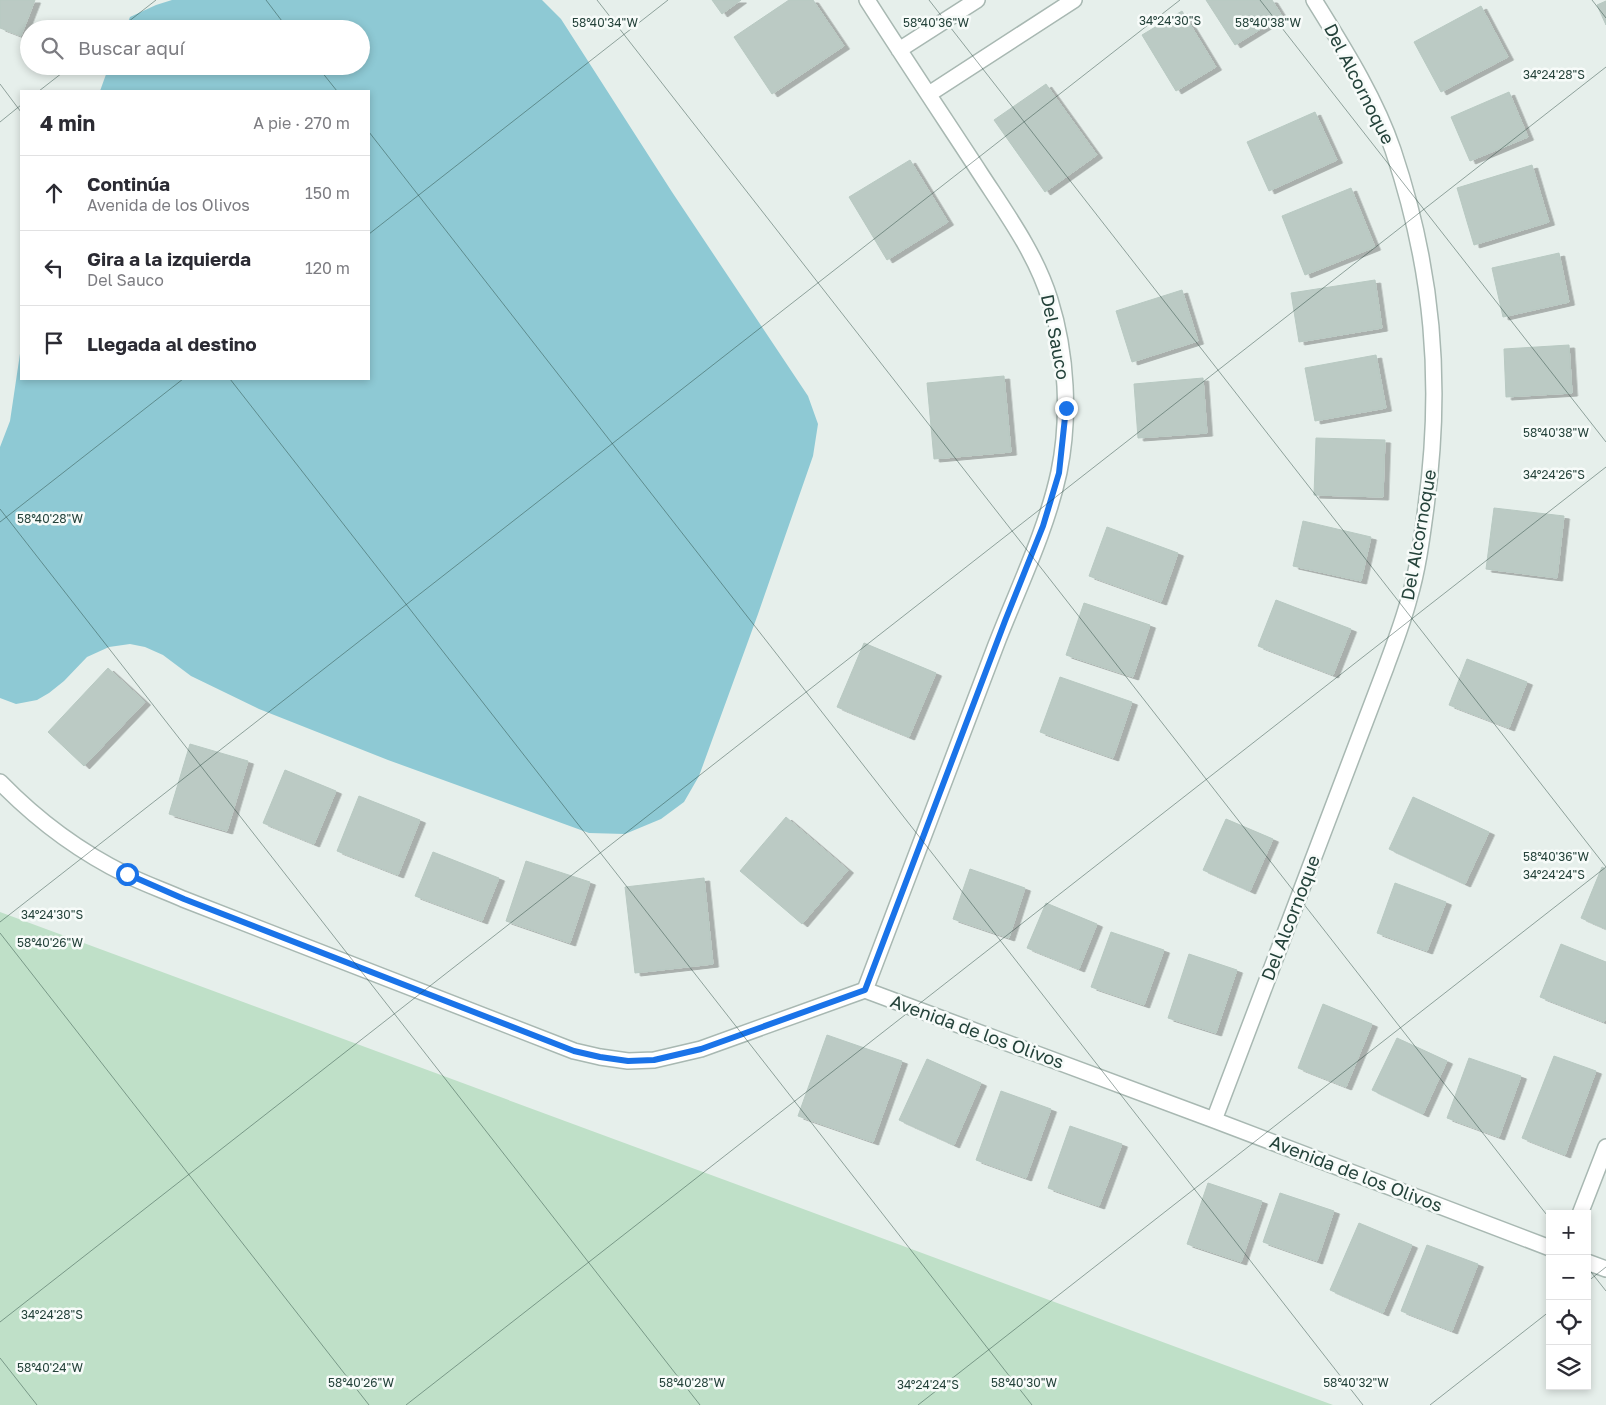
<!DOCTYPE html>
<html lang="es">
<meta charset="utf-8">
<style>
:root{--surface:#fff;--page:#f2f2f3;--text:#2b2b33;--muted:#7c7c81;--line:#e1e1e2}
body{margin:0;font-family:"Golos Text",sans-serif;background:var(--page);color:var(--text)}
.controls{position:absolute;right:15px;bottom:15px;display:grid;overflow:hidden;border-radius:0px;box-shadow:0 2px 8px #0003}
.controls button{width:45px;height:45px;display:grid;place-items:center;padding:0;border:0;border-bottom:1px solid var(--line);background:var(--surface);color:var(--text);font:25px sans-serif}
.stop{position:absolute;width:15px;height:15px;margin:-11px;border:4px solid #1a73e8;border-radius:50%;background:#fff}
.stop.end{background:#1a73e8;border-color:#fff;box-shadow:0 1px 5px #0008}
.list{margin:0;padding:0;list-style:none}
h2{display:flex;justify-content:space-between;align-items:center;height:65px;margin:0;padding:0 20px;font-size:21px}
h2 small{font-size:16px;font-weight:400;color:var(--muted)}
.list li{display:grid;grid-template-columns:32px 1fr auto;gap:15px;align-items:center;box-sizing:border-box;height:75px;padding:0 20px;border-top:1px solid var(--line)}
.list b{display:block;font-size:19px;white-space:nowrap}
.list p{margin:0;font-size:16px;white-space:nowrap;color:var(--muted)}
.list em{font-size:16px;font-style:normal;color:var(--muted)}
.icon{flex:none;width:28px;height:28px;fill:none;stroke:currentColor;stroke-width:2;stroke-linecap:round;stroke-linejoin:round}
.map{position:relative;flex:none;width:1606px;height:1405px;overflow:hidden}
.search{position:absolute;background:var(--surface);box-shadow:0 2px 8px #0003;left:20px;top:20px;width:350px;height:55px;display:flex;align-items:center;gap:12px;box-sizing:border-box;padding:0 18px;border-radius:28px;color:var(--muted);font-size:19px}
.panel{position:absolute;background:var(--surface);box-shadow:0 2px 8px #0003;left:20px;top:90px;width:350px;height:290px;border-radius:0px}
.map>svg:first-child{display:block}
.green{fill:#bfe0c8}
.water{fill:#8ec9d4}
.building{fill:#bbcac4;stroke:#b8c9c2;filter:url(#shadow)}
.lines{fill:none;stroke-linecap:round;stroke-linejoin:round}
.minor-casing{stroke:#a8b8b2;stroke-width:18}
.minor{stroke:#fff;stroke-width:15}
.route{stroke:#1a73e8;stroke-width:6}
.ticks{fill:none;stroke:#24423a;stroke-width:1;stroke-opacity:0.45}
.labels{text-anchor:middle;stroke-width:5;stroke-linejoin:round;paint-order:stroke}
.street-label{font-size:18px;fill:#24423a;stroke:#f7fbf9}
.ticks-label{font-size:12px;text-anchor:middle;fill:#24423a;stroke:#f7fbf9;stroke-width:5;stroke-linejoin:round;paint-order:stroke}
</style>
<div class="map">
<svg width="1606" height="1405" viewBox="0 0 1606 1405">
<defs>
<filter id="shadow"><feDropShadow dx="5.5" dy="3" stdDeviation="0" flood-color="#0004"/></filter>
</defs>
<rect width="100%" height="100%" fill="#e6efeb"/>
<path class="green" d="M0,912L1333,1405H0Z"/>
<path class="water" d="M172,0H542L561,19L672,192L808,396L818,424L813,456L758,614L699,776L684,802L661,819L625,834L589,833L388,760L259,709L191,676L163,655L145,647L130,644L109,647L87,657L64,681L49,693L37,700L16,704L0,698V447L10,421L21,347V379H369V91H100L109,66H361V29H125L130,17L156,5Z"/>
<path class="building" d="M0,0H35L21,36L0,28Z
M712,0H741L722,14Z
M789,0H813L844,46L772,94L734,37Z
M1206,0H1272L1282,16L1235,45Z
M1606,1V25L1597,5Z
M1481,6L1508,57L1441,92L1414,42Z
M1182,11L1216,67L1176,91L1142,35Z
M1046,84L1097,155L1045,192L994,120Z
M1509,92L1528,137L1470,161L1451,117Z
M1315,112L1337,160L1269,191L1247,142Z
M910,160L948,222L887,260L849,197Z
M1532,165L1549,222L1474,245L1457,188Z
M1351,188L1375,247L1305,275L1282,216Z
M1559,253L1569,302L1503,317L1492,268Z
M1375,280L1382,328L1299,342L1291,293Z
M1182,290L1198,341L1132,362L1116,311Z
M1569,345L1572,393L1506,397L1504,349Z
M1376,355L1386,408L1315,421L1305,368Z
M1004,376L1011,452L934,459L927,383Z
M1203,378L1207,433L1138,438L1134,384Z
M1316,438L1385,440L1383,497L1314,495Z
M1494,508L1564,516L1557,578L1486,569Z
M1303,521L1371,537L1361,581L1293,566Z
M1107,527L1178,553L1161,602L1089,576Z
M1276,600L1351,629L1333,675L1258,646Z
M1084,603L1150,625L1133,677L1066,655Z
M864,643L936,673L909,737L837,707Z
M1467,659L1527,682L1509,728L1449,705Z
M108,668L145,702L84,766L48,732Z
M1060,677L1132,702L1113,758L1040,732Z
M190,744L248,761L227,831L169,814Z
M285,770L336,791L314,844L263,823Z
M359,796L420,820L398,875L337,851Z
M1413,797L1489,832L1465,884L1389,849Z
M786,817L848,870L802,924L740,871Z
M1226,819L1273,839L1250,891L1203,870Z
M433,852L499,878L482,921L415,896Z
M526,861L590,882L570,943L506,921Z
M1602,867L1606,869V929L1581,918Z
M970,869L1025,888L1009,938L953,919Z
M704,878L713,964L635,973L625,887Z
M1395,883L1446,902L1427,951L1377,933Z
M1046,903L1097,924L1079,969L1027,948Z
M1111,932L1164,950L1144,1005L1091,987Z
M1561,944L1606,962V1017L1604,1022L1540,997Z
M1189,954L1237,970L1216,1033L1168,1018Z
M1323,1004L1372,1024L1346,1087L1298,1068Z
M827,1035L902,1061L873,1142L798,1116Z
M1397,1038L1447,1061L1423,1114L1372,1090Z
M1554,1056L1596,1071L1565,1155L1522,1138Z
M1469,1058L1521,1076L1499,1137L1447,1118Z
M927,1059L981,1083L954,1145L899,1120Z
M1001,1091L1051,1109L1026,1178L976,1160Z
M1070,1126L1122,1144L1099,1206L1048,1188Z
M1208,1183L1262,1201L1241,1262L1187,1244Z
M1280,1193L1334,1211L1317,1261L1263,1242Z
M1359,1223L1412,1245L1383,1313L1330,1290Z
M1427,1245L1478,1264L1452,1331L1401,1311Z"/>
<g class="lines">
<defs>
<path id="minor" d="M899,50L977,0
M929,94L1074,0
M0,782C36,819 80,852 127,875C145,884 165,891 183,899L574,1051L600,1057L628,1061L654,1060L701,1049L865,990L1214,1120L1550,1248
M865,990C909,875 952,760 996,645C1018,588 1046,532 1059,472C1070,418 1067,354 1050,300C1036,254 1006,213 980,173C942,115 904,58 867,0
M1214,1120L1386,667C1394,645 1403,622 1409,599C1418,569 1422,537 1426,507C1443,382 1433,269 1393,150C1375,97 1343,47 1314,0
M1580,1214L1606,1147
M1587,1262L1606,1269"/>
</defs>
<use href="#minor" class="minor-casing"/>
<use href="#minor" class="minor"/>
</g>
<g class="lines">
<path class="route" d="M127,874L184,899L574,1051L600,1057L628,1061L654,1060L701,1049L865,990L1005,621L1043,526L1059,473L1066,408"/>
</g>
<path class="ticks" d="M266,0L288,29M597,0L1550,1219M929,0L1606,867M1260,0L1606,442M1592,0L1606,18M119,29L156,0M317,66L337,91M0,84L21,112M39,91L71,66M0,122L21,105M369,132L1363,1405M369,234L668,0M230,379L1032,1405M0,509L700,1405M0,522L183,379M0,922L1180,0M0,933L369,1405M1587,1267L1606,1291M1587,1282L1606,1267M0,1322L1606,67M0,1358L37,1405M406,1405L1606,467M918,1405L1606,867M1430,1405L1550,1311"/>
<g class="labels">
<g class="street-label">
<text transform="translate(1359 84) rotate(63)" y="6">Del Alcornoque</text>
<text transform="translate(1055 337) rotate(79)" y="6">Del Sauco</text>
<text transform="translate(1419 535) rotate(-80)" y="6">Del Alcornoque</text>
<text transform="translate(1291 918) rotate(-69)" y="6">Del Alcornoque</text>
<text transform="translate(977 1032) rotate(20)" y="6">Avenida de los Olivos</text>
<text transform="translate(1356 1174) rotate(21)" y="6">Avenida de los Olivos</text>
</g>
</g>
<g class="ticks-label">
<text x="1170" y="25">34°24'30"S</text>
<text x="605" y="27">58°40'34"W</text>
<text x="936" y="27">58°40'36"W</text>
<text x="1268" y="27">58°40'38"W</text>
<text x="1554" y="79">34°24'28"S</text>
<text x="1556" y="437">58°40'38"W</text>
<text x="1554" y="479">34°24'26"S</text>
<text x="50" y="523">58°40'28"W</text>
<text x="1556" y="861">58°40'36"W</text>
<text x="1554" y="879">34°24'24"S</text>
<text x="52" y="919">34°24'30"S</text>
<text x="50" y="947">58°40'26"W</text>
<text x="52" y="1319">34°24'28"S</text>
<text x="50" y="1372">58°40'24"W</text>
<text x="361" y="1387">58°40'26"W</text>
<text x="692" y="1387">58°40'28"W</text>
<text x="1024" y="1387">58°40'30"W</text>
<text x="1356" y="1387">58°40'32"W</text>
<text x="928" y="1389">34°24'24"S</text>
</g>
</svg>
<div class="controls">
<button>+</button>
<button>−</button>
<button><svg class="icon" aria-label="locate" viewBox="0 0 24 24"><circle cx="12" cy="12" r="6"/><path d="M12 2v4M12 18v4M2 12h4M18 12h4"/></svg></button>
<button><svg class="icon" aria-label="layers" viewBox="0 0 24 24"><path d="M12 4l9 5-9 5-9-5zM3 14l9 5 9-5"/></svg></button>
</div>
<div class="stop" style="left:127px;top:874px"></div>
<div class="stop end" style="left:1066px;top:408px"></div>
<div class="search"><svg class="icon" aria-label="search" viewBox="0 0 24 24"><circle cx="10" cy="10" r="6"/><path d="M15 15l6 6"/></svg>Buscar aquí</div>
<section class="panel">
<h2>4 min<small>A pie · 270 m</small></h2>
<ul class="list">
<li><svg class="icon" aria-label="ahead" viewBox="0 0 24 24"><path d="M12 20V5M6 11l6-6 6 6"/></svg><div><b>Continúa</b><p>Avenida de los Olivos</p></div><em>150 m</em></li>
<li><svg class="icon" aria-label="left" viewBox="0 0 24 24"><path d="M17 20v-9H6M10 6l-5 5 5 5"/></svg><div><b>Gira a la izquierda</b><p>Del Sauco</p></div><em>120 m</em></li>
<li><svg class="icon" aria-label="arrive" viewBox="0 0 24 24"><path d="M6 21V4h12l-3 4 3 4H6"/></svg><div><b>Llegada al destino</b></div></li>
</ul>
</section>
</div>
